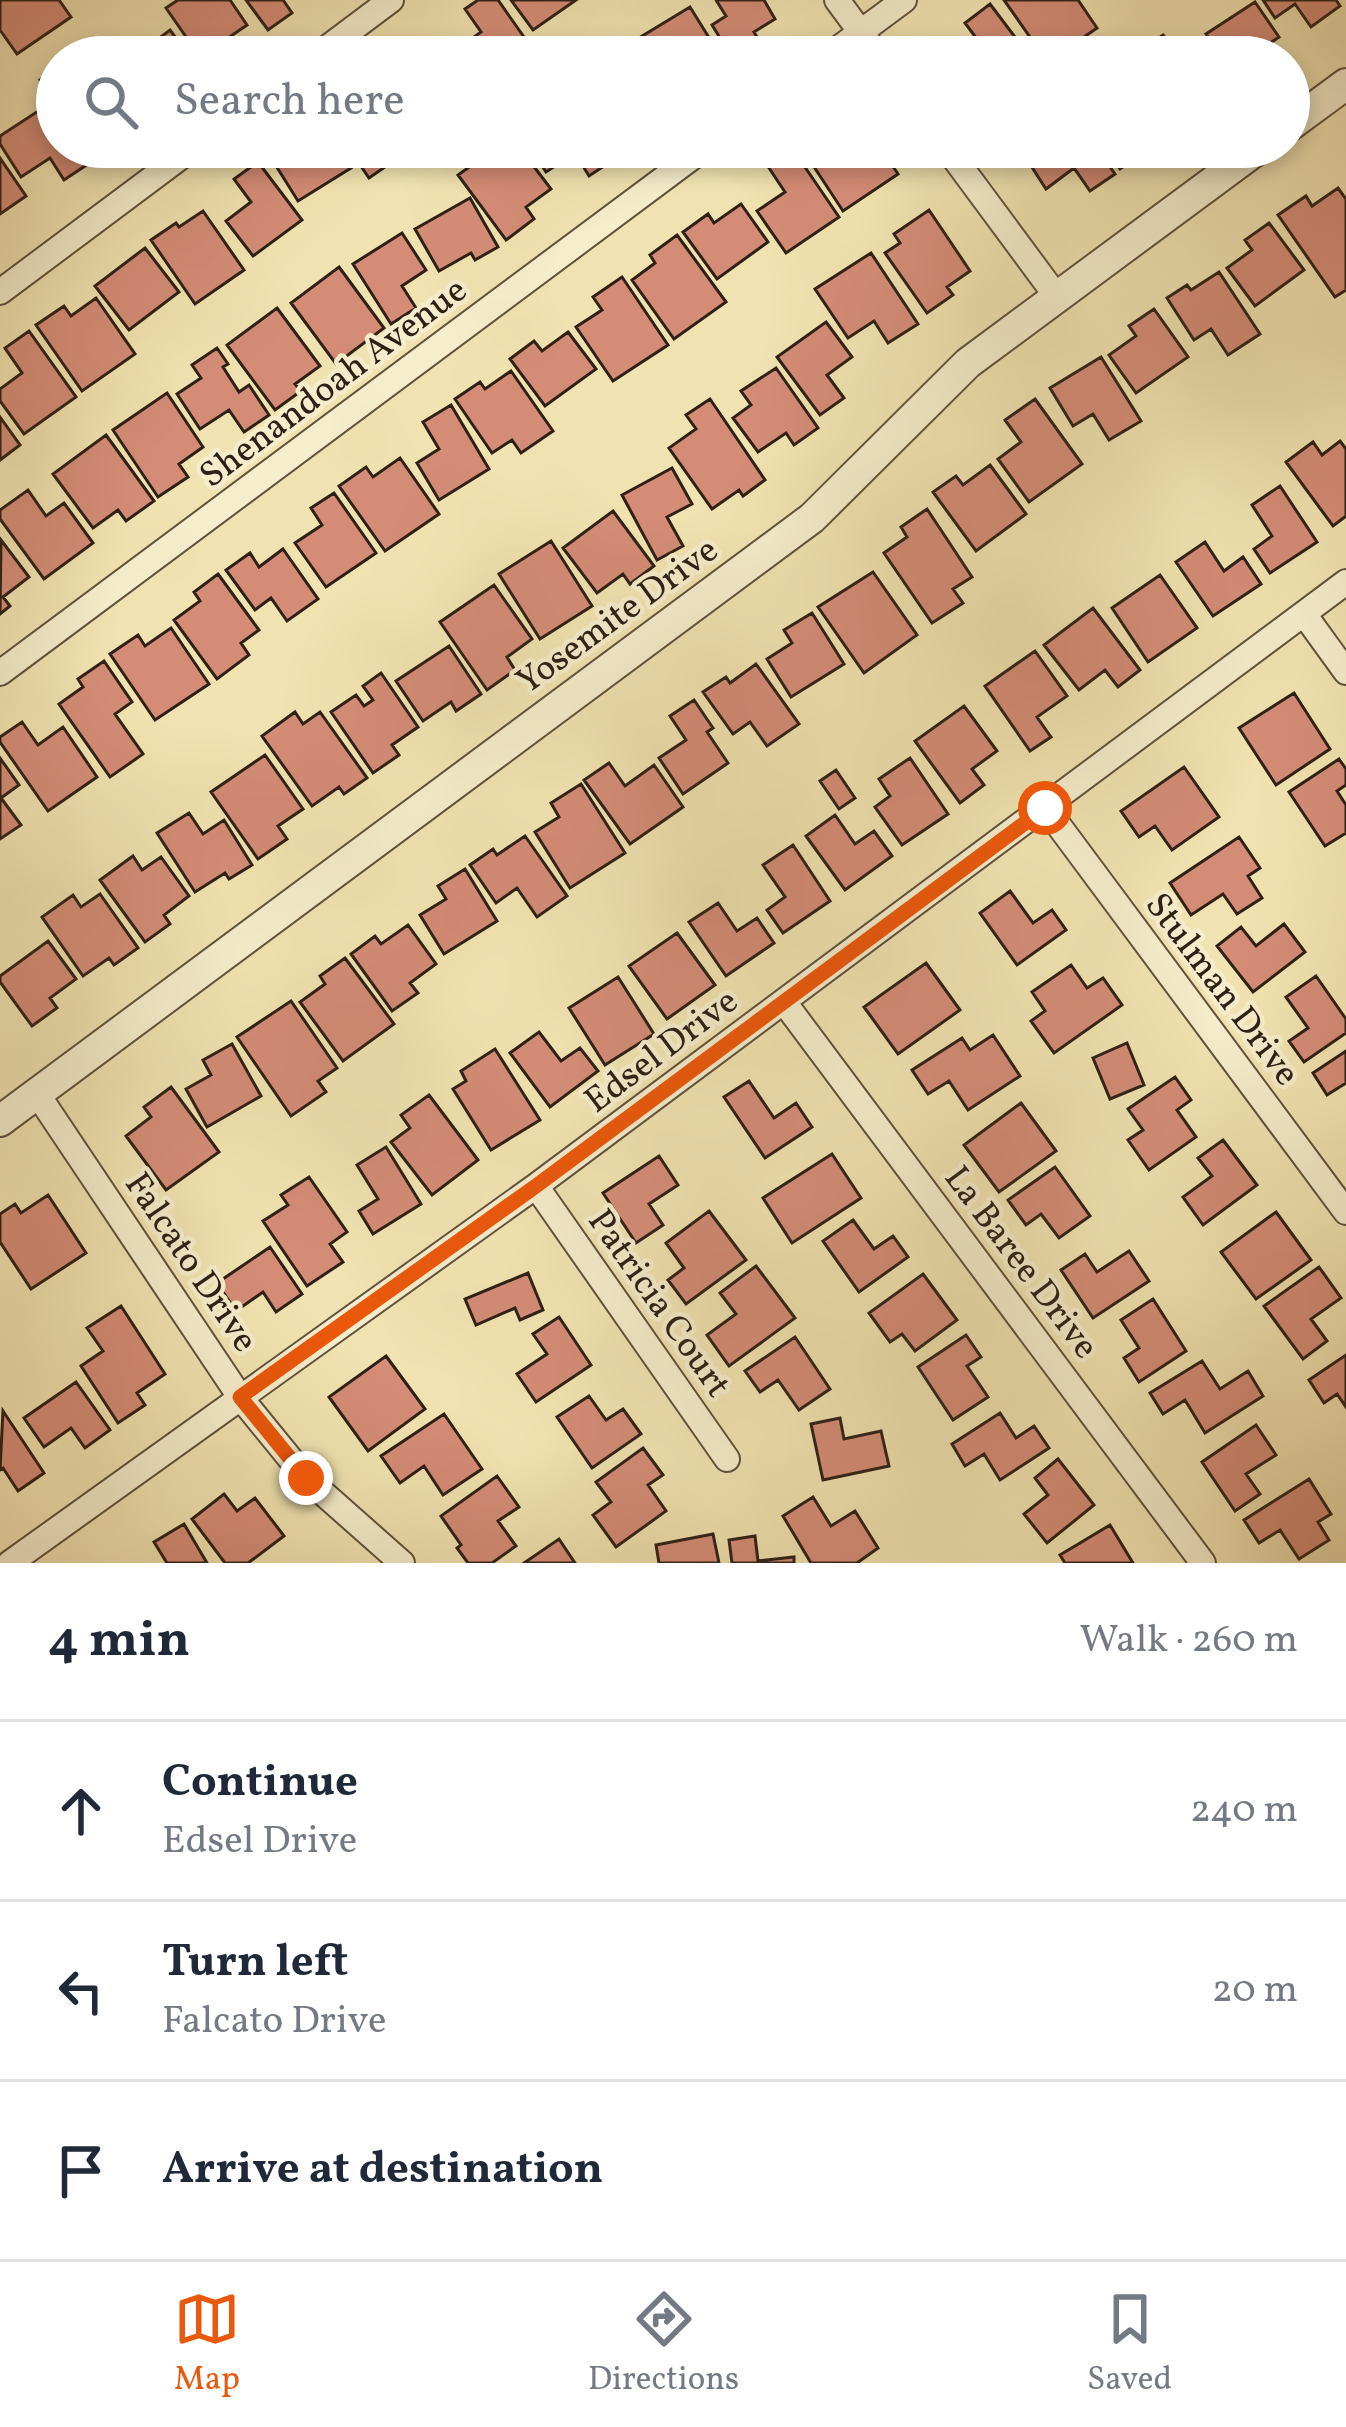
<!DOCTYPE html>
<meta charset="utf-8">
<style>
:root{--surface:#fff;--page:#f6f6f7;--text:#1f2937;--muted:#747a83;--line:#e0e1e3;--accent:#ea580c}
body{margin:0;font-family:Vollkorn,serif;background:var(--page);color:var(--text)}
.stop{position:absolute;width:36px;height:36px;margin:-27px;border:9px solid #ea580c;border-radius:50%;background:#fff}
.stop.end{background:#ea580c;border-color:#fff;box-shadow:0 3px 12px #0008}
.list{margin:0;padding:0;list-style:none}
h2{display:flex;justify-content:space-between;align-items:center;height:156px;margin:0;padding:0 48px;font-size:51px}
h2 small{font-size:39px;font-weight:400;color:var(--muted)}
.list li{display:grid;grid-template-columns:78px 1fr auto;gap:36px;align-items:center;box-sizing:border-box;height:180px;padding:0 48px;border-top:3px solid var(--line)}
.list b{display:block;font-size:45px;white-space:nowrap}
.list p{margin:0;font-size:39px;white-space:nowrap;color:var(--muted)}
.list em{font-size:39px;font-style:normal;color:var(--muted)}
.icon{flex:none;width:66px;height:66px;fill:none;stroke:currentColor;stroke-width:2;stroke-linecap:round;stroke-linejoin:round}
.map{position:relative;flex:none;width:1346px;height:1563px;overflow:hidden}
.search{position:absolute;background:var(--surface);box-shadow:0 6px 18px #0003;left:36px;right:36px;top:36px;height:132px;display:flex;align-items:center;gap:30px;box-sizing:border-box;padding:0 42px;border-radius:66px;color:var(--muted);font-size:45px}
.sheet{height:696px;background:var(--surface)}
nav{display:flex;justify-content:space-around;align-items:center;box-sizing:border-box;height:168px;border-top:3px solid var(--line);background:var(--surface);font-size:33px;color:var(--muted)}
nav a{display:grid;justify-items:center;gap:6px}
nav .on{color:var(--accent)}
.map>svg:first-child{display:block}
.building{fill:#d48c77;stroke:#2e2016;stroke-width:3}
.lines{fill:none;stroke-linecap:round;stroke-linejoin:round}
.minor-casing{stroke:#5f513d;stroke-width:28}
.tertiary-casing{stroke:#5f513d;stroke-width:34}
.minor{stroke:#f6edcc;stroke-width:24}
.tertiary{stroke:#f6edcc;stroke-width:30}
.route{stroke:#ea580c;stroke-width:15}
.labels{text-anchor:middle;stroke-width:9;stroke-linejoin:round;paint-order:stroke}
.street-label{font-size:36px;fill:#2e2016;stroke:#f6edcc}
</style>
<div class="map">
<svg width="1346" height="1563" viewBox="0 0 1346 1563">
<rect width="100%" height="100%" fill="#f1e3b1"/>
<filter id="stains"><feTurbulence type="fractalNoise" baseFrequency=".00167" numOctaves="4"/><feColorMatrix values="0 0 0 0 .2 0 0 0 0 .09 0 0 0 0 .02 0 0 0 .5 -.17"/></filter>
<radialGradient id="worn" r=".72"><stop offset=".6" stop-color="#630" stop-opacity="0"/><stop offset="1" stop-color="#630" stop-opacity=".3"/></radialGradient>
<path class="building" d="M0,0H59L71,17L17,54L0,30Z
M178,0H230L247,25L225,40L236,55L200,57L166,8Z
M246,0H283L292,13L268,30Z
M478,0H498L538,57H465L459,48L481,32L465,9Z
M511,0H576L533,30Z
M716,0H764L775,19L754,32L764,49L752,57H732L712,25L726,16Z
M1004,0H1078L1097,28L1055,57H1044Z
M1263,0H1336L1340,6L1311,27L1295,4L1275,18Z
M1255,2L1279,37L1254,54L1256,57H1222L1206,34Z
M990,4L1030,57H969L983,47L965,23Z
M690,7L721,57H644L634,41Z
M170,30L190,57H134Z
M1163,35L1179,57H1134L1133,56Z
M53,71L57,78V105L40,80Z
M49,104L57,116V147H77L88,164L64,180L50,158L21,177L0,144V136Z
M277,147H338L351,168L298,201L268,153Z
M348,147H414L369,178Z
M497,147H519L551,189L526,207L534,219L506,240L458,175Z
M530,147H605L613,160L589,176L575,153L546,172Z
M801,147H880L898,174L843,211Z
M1019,147H1096L1115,174L1090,191L1074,168L1046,189Z
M1105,147H1144L1147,151L1120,169Z
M794,151L839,217L786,253L757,211L785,192L769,168Z
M0,158L26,196L0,214Z
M258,162L302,220L253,256L226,221L251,202L234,179Z
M1338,188L1346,199V290L1335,297L1278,215L1306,196L1312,206Z
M470,198L498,247L475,260L471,253L439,271L415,229Z
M741,204L768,242L717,279L683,232L708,214L714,223Z
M929,210L970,271L947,287L953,295L927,313L885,253L900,243L894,234Z
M203,211L244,270L195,304L151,240L176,223L179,227Z
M1269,223L1304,270L1255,306L1227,268L1252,250L1245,240Z
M402,233L426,270L402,286L416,308L391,324L353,264Z
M677,235L726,302L674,339L632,280L655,263L650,255Z
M145,248L179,292L129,330L95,286Z
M871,253L918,324L888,343L874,321L848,338L815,289Z
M339,267L384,328L336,364L291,303Z
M1219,272L1260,334L1228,355L1211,329L1194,340L1167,298L1187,285L1191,290Z
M622,277L668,345L613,381L576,327L602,310L593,297Z
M96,298L135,354L82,391L36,325L64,306L71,316Z
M277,308L320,366L295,384L301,391L275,410L227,345Z
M1154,309L1188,357L1136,393L1109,355L1136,336L1129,326Z
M826,322L852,357L827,375L844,398L820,415L777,357Z
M29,331L76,397L24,434L0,401V389L22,373L5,348Z
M568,332L596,369L545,406L510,359L534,341L542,351Z
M217,348L228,364L223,367L239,392L249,385L269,415L244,432L229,410L200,429L177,394L201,378L192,365Z
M1101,357L1141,421L1109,440L1093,414L1073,426L1050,388Z
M776,368L818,428L794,445L786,433L758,452L733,418L751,405L741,391Z
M511,371L553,431L521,453L512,440L492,453L455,399L480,382L485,389Z
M167,393L203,447L179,464L188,477L158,497L113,430Z
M710,399L765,480L743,496L739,490L712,509L669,448L696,429L686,415Z
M1035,399L1082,464L1029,502L998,459L1021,442L1005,420Z
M451,405L489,469L439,500L417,463L439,449L423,422Z
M0,417L20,445L0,460Z
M106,435L154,501L126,521L118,510L93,528L53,474Z
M1340,441L1346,449V516L1333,526L1286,462L1313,442L1322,455Z
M400,458L439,514L385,551L339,486L366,467L373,477Z
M990,465L1026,514L976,551L933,492L956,476L963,485Z
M672,468L692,504L667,517L683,546L657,560L622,495Z
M1280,486L1317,542L1270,573L1254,549L1272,536L1252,505Z
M28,490L46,516L64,503L93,543L44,579L0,519V510Z
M334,493L376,553L326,587L295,543L322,525L311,508Z
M927,509L972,577L953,589L963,603L932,623L884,553L907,537L901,527Z
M613,511L654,566L630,584L623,574L597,593L563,548Z
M1,540L29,577L3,597L10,606L0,614Z
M551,541L592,606L540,639L499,574Z
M1205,542L1224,571L1243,557L1261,584L1213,616L1176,562Z
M283,549L318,599L287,621L271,598L255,610L226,570L250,553L259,567Z
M873,572L917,635L864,673L818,607Z
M218,574L259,630L241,643L249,655L217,679L174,620L200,601L194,592Z
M1160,575L1197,628L1148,662L1112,608Z
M494,585L532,639L507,657L515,670L487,690L440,622Z
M1093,608L1140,670L1118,687L1105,670L1079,690L1044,645Z
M812,613L844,664L791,697L767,659L792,643L784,630Z
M171,628L209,684L155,720L110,654L138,635L145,646Z
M449,646L481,694L456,711L451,702L423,721L396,681Z
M1035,651L1067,696L1037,717L1051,737L1030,751L985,686Z
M104,661L132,702L115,714L143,754L110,777L59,704L83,687L78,679Z
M756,664L799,724L767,746L750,722L733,734L703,692L726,677L730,683Z
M381,673L418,727L392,745L399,755L373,773L331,712L356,695L364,706L373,700L363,686Z
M1294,693L1330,749L1276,785L1239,728Z
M694,700L713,728L707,732L728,763L683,794L659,758L686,740L670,716Z
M964,706L997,751L972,769L984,785L960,803L915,741Z
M295,712L303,724L320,712L367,778L344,794L339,787L312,806L262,736Z
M22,722L38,745L63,727L97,777L48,811L0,742V737Z
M265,755L303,809L278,826L287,839L258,859L211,792Z
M0,758L19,785L1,798L21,825L0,839Z
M910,758L948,814L902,845L875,807L890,796L879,779Z
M1339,759L1346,769V785L1337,791L1346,805V833L1325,846L1289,792Z
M609,763L625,786L654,765L683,807L630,844L584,780Z
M1184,767L1219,817L1172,850L1155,826L1139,837L1121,811Z
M836,770L855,798L839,809L820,781Z
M581,784L625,853L570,888L535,832L559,817L551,803Z
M189,813L203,834L224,820L252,865L229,879L225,873L195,892L157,833Z
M835,815L855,844L874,831L892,856L845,890L806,836Z
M525,836L567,896L537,917L517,888L496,903L470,865L493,849L497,855Z
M1239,837L1260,868L1248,876L1262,898L1237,914L1223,894L1191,915L1170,883Z
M793,845L830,901L783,933L767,910L785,897L763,865Z
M133,856L142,870L161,857L189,896L164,915L170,924L145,942L100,880Z
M465,869L497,921L444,954L420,915L446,899L438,886Z
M1010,891L1033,923L1052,910L1066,930L1017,965L980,913Z
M100,894L138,948L114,965L109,958L83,976L42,917L73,895L81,907Z
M718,903L737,931L757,918L774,943L726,976L689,922Z
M1284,924L1305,952L1253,992L1217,946L1241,927L1256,946Z
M408,925L436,964L410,983L418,993L392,1011L351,954L375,936L381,944Z
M677,933L715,985L667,1019L629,966Z
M48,941L76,979L50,998L57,1008L32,1026L0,982V976Z
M345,958L394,1024L343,1061L300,1002L325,984L320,976Z
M926,963L960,1010L898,1054L864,1007Z
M1071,965L1087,988L1103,978L1122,1005L1054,1053L1031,1021L1045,1011L1032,992Z
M1316,976L1346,1019V1033L1304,1062L1289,1041L1308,1028L1286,997Z
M618,977L654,1034L605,1065L569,1008Z
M291,1001L337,1068L318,1081L326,1092L291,1116L237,1037Z
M539,1032L561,1061L580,1048L598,1071L550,1107L510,1053Z
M993,1035L1020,1076L968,1110L949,1081L928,1094L912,1070L962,1038L970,1050Z
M1127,1043L1144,1085L1110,1099L1093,1058Z
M232,1044L261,1096L207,1127L186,1089L211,1075L203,1060Z
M495,1049L540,1120L491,1150L453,1089L466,1081L461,1071Z
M1346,1051V1083L1327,1095L1313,1073Z
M1175,1077L1191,1100L1177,1110L1196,1137L1149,1170L1128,1140L1143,1130L1128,1109Z
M749,1081L774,1118L796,1103L812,1127L765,1158L724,1097Z
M171,1087L219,1152L166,1190L126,1136L151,1117L144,1107Z
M429,1095L478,1160L432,1195L391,1142L410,1128L401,1115Z
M1021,1103L1056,1151L999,1192L964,1145Z
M1223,1140L1257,1185L1203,1225L1183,1197L1212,1176L1198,1158Z
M386,1147L421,1204L373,1234L359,1211L378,1199L357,1165Z
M832,1154L861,1198L792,1243L763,1198Z
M659,1156L678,1185L649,1204L663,1225L636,1243L603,1193Z
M1055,1167L1090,1216L1059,1238L1041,1214L1026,1225L1008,1200Z
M309,1177L347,1232L330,1244L343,1262L307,1286L263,1221L288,1205L281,1195Z
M48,1195L86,1253L31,1289L0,1242V1214L15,1204L21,1213Z
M709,1211L746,1260L686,1304L668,1280L684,1268L666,1243Z
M1276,1212L1311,1260L1256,1299L1221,1252Z
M853,1220L874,1249L893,1236L908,1257L859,1292L823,1241Z
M270,1247L302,1294L276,1312L263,1292L236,1311L217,1283Z
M1129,1251L1149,1281L1093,1318L1061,1270L1085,1254L1097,1272Z
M756,1266L795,1318L729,1366L707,1335L736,1314L720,1293Z
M1319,1267L1341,1298L1311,1319L1327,1341L1303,1359L1264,1306Z
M528,1273L543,1310L520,1320L515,1308L476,1325L465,1299Z
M923,1274L957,1320L915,1351L902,1334L890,1342L869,1313Z
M1153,1299L1186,1351L1139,1382L1124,1358L1139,1348L1121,1320Z
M121,1306L165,1374L137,1393L145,1405L118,1423L81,1366L103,1351L87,1328Z
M559,1317L591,1365L536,1402L517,1374L547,1354L533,1334Z
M966,1335L981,1357L967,1366L988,1397L953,1420L918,1367Z
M795,1337L830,1389L799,1410L778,1380L760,1392L745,1371Z
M1346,1355V1407L1337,1394L1324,1403L1309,1380Z
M386,1356L425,1409L368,1451L329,1397Z
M1202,1361L1220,1389L1248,1371L1263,1396L1205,1433L1185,1400L1163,1414L1150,1393Z
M76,1382L110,1430L85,1448L71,1428L44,1447L24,1418Z
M589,1396L606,1420L623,1409L641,1434L592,1468L557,1417Z
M3,1411L44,1473L18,1491L3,1468L0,1470Z
M1000,1413L1016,1438L1034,1426L1049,1448L1000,1480L984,1454L965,1466L952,1444Z
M444,1414L482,1469L443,1495L424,1466L400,1483L381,1456Z
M840,1418L844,1439L881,1431L889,1466L823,1480L811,1424Z
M1256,1425L1276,1455L1246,1474L1260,1494L1235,1511L1202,1462Z
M643,1448L663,1475L648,1485L666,1511L616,1547L593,1515L611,1502L596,1482Z
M1058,1459L1094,1505L1047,1543L1024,1514L1048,1495L1035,1478Z
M497,1476L519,1507L498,1521L516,1546L492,1563H468L457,1548L461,1545L441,1516Z
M1309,1479L1331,1514L1318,1522L1329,1540L1299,1559L1280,1530L1259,1543L1244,1520Z
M224,1494L237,1511L255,1498L284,1536L248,1563H225L192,1519Z
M813,1497L831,1526L855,1511L878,1548L857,1563H811L783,1516Z
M184,1524L207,1563H167L154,1542Z
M1110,1525L1133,1563H1065L1060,1555Z
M713,1534L719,1563H659L656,1545Z
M755,1536L758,1561L794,1557V1563H732L729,1540Z
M559,1539L575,1563H524Z"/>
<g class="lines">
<defs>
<path id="minor" d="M837,0L879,57
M315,57L391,0
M827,57L904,0
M946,147L1057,297
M0,292L194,147
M1304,614L1346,672
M0,673L706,147
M1045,807L1346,1212
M784,1002L1203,1563
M36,1092L240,1397L306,1478L402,1563
M536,1186L727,1459
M10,1563L536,1186L1346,582"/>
<path id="tertiary" d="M1289,126L1346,84
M0,1121L812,518L968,363L1260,147"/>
</defs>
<use href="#minor" class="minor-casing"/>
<use href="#tertiary" class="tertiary-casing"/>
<use href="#minor" class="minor"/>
<use href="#tertiary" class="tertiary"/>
</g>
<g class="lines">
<path class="route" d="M306,1478L240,1397L536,1186L1045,808"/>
</g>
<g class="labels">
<g class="street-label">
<text transform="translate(332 381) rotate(-37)" y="13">Shenandoah Avenue</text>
<text transform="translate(616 614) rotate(-36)" y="13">Yosemite Drive</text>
<text transform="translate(1224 988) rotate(53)" y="13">Stulman Drive</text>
<text transform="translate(660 1049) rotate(-37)" y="13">Edsel Drive</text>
<text transform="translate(193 1261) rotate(56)" y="13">Falcato Drive</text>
<text transform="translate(1023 1261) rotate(53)" y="13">La Baree Drive</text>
<text transform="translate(661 1302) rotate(55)" y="13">Patricia Court</text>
</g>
</g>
<rect width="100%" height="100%" filter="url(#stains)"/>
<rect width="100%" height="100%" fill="url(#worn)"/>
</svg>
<div class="stop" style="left:1045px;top:808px"></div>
<div class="stop end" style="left:306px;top:1478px"></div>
<div class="search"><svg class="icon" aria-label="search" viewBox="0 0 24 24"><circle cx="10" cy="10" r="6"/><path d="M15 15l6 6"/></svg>Search here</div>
</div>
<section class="sheet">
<h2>4 min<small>Walk · 260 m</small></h2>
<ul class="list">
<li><svg class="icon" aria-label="ahead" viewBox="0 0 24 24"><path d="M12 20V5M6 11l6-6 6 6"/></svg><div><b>Continue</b><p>Edsel Drive</p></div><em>240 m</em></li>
<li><svg class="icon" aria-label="left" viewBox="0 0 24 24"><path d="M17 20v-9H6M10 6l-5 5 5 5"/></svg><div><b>Turn left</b><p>Falcato Drive</p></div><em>20 m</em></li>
<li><svg class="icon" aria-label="arrive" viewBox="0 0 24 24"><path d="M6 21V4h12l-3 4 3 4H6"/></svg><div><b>Arrive at destination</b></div></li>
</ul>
</section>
<nav>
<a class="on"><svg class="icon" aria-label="map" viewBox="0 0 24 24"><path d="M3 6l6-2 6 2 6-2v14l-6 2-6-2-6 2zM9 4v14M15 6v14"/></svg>Map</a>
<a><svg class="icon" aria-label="directions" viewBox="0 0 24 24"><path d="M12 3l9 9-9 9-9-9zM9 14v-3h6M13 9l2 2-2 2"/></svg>Directions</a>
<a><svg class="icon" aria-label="saved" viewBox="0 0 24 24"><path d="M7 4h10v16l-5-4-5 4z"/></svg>Saved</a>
</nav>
